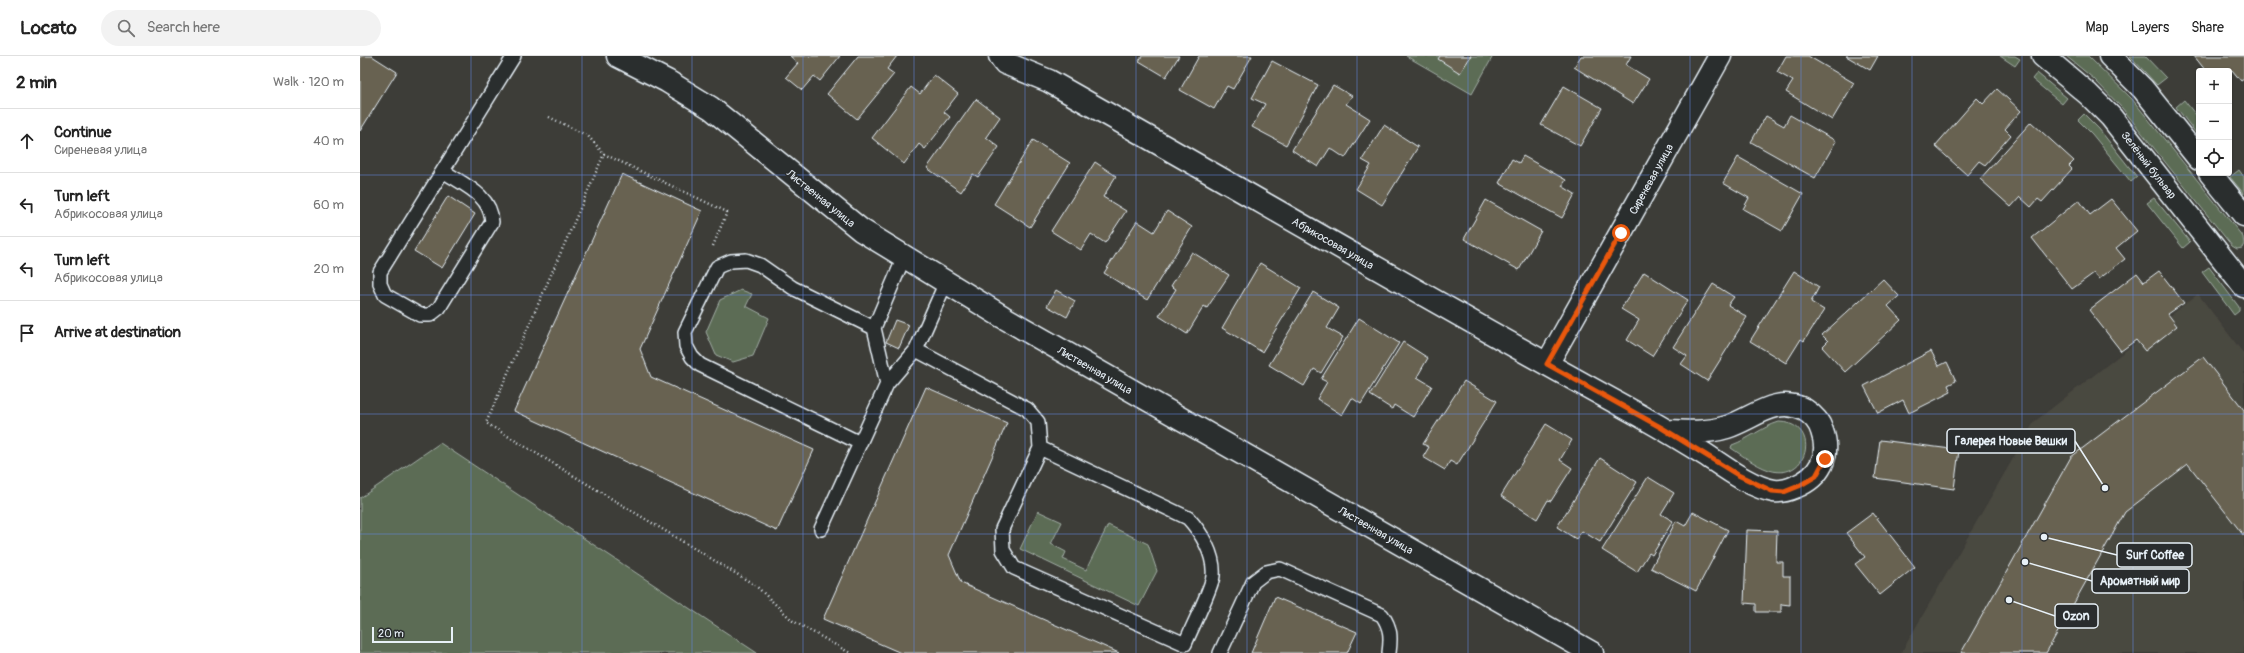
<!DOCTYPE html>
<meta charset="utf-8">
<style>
:root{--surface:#fff;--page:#f2f2f2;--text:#222;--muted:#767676;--line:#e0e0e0}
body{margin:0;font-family:Pangolin,sans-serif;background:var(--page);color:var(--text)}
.controls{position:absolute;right:12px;top:12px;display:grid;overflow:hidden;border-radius:4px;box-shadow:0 1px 3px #0004}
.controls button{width:36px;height:36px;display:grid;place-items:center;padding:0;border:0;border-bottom:1px solid var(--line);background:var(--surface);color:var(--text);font:20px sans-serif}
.scale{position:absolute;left:12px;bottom:10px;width:81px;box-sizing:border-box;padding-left:4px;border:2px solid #e8f1f8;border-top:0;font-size:11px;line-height:14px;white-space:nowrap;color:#e8f1f8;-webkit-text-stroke:3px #2a2d2e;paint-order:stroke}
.stop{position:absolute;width:12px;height:12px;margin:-9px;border:3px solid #ea580c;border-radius:50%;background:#fff}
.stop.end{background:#ea580c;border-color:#fff;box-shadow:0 1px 4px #0008}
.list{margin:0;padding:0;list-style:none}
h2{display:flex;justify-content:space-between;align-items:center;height:52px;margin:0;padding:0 16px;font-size:17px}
h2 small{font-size:13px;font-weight:400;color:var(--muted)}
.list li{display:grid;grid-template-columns:26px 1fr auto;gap:12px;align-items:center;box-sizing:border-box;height:64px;padding:0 16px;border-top:1px solid var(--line)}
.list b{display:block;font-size:15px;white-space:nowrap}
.list p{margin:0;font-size:13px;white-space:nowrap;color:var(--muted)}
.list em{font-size:13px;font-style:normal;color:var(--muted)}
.icon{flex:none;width:22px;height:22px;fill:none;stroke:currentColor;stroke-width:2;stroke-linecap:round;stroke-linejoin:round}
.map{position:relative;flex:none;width:1884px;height:597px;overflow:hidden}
header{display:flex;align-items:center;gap:24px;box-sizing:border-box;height:56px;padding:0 20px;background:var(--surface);border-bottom:1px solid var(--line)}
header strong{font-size:19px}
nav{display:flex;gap:22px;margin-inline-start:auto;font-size:14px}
.search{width:280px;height:36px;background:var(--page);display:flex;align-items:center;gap:10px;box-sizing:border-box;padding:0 14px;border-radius:22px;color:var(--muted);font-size:15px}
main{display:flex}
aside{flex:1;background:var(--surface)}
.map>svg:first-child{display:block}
.built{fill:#4a4840}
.green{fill:#5c6c55;stroke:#a2aea6}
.building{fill:#686251;stroke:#e8f1f8}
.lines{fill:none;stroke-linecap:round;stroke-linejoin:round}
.lane-casing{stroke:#e8f1f8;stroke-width:16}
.street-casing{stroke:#e8f1f8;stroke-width:25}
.path{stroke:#e8f1f8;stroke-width:2.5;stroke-dasharray:1 3;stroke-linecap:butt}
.lane{stroke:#2a2d2e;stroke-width:13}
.street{stroke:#2a2d2e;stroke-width:22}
.route{stroke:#ea580c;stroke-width:5}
.grid{fill:none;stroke:#6487e3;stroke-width:1;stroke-opacity:0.55}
.labels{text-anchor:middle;stroke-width:3;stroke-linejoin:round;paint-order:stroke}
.street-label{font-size:11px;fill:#e8f1f8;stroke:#2a2d2e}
.leader{fill:none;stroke:#e8f1f8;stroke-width:1.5}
.callout-dot{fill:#e8f1f8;stroke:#2a2d2e;stroke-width:1.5}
.callout{fill:#2a2d2e;stroke:#e8f1f8;stroke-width:1.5}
.callout-label{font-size:12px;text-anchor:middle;font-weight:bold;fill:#e8f1f8}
</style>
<header>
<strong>Locato</strong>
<div class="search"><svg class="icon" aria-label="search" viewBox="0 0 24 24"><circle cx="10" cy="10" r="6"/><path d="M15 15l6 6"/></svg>Search here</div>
<nav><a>Map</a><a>Layers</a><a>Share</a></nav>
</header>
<main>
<aside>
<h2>2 min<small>Walk · 120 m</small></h2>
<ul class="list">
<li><svg class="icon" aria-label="ahead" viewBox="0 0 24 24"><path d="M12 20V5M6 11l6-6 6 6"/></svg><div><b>Continue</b><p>Сиреневая улица</p></div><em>40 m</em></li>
<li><svg class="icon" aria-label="left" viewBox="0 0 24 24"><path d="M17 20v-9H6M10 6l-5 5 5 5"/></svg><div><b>Turn left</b><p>Абрикосовая улица</p></div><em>60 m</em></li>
<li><svg class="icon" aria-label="left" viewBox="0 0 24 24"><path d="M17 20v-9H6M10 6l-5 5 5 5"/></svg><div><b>Turn left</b><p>Абрикосовая улица</p></div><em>20 m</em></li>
<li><svg class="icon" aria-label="arrive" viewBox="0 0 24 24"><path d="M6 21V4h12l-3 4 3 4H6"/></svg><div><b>Arrive at destination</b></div></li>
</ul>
</aside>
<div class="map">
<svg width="1884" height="597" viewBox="0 0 1884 597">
<rect width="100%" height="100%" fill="#3d3d38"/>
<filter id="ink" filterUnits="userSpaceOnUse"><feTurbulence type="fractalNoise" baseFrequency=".025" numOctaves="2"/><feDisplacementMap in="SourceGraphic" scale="8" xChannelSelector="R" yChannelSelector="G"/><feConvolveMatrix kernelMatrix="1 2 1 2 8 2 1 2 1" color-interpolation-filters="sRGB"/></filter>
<g filter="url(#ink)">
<path class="built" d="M1838,238L1884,298V597H1541L1674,366Z"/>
<path class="green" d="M1046,0H1133L1112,38Z
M1640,0H1655L1660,3L1655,10Z
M1706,0H1728L1772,43L1883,181L1884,188L1882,192L1877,193L1872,190L1762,52L1734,23Z
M1770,0H1785L1806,22L1797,29Z
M1677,17L1707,42L1702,48L1672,23Z
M1824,44L1839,63V81L1816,51Z
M1724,58L1739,73L1777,121L1771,126L1732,78L1718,64Z
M1879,114L1884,121V138L1870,121Z
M1794,142L1830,186L1823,192L1787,147Z
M1849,211L1879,251V255L1874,259L1842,216Z
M381,234L392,238L386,250L409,262L393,300L373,306L356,299L346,276L360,244Z
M1419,366C1462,367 1449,427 1409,414C1395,409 1383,400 1371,392L1372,389C1389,383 1402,371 1419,366Z
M80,387L397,597H0V442Z
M678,455L702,466L691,488L706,496L703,503L726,514L748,469L788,488L797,515L779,550L660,493Z"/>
<path class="building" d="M0,0H12L37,16L0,75Z
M430,0H480L460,25L454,20L442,34L426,21L438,7Z
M498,0H537L527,13L534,18L497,63L467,38Z
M782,0H819L806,21L779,5Z
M839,0H892L873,33L867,30L854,53L820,34Z
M1080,0H1111L1100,17L1078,3Z
M1221,0H1271L1266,9L1289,23L1273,48L1214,11Z
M1426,0H1448L1494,27L1472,64L1426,36L1433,25L1417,16Z
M1486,0H1518L1510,14Z
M1834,0H1884V23L1881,25L1872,14L1869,17L1846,15Z
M912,5L958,29L926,89L892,71L905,48L892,42Z
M574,19L598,38L584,56L590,61L565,93L559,88L544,108L512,82L551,31L560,38Z
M973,29L992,40L986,48L1010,63L985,102L970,92L958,111L932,94Z
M1204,30L1242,52L1220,90L1181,69Z
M1637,33L1661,55L1645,73L1651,79L1625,109L1619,105L1607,119L1575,90L1617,42L1623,48Z
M616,43L640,61L626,81L639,91L618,121L613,118L601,136L567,112Z
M1430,59L1476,85L1455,122L1391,86L1406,60L1424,70Z
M1671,66L1714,105L1709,110L1712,113L1682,146L1678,143L1671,151L1660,141L1651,151L1620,123Z
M1024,69L1058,91L1022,149L996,133L1011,109L1002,104Z
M673,84L710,107L670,171L634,148Z
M1163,100L1206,124L1202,130L1215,138L1202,162L1139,127L1152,103L1159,107Z
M1378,101L1443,138L1422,175L1383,153L1389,142L1363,127Z
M735,106L756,120L743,141L766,155L745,187L731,178L721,194L691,175Z
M262,118L342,155L280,293L291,321L454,394L417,475L154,355Z
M88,140L115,158L82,212L54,195Z
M1751,143L1777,175L1756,192L1765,203L1739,223L1734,217L1712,233L1672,182L1719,144L1730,159Z
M1126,144L1181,175L1159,214L1104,183Z
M807,155L832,171L787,244L744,217L777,165L794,176Z
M832,196L869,219L847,252L844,250L827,278L799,260L816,233L811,230Z
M900,207L941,232L902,296L862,272Z
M1434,215L1459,231L1451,246L1464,254L1444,285L1441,283L1426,307L1390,285Z
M1799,215L1824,247L1808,258L1817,270L1785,295L1776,284L1761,295L1729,254L1777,217L1784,226Z
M1284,216L1328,244L1292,300L1267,284L1279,264L1261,253Z
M1523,223L1539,240L1528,250L1541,264L1485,316L1462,291L1468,285L1462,279Z
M1353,228L1374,241L1368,249L1387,261L1347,325L1321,308L1327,300L1313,291Z
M696,234L715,245L707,261L687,250Z
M953,236L979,252L967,272L983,281L961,317L954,313L944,330L909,309Z
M999,262L1039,287L1001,348L992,342L982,359L957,343L967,326L961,323Z
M535,264L549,269L539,292L526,286Z
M1043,286L1068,302L1057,321L1072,330L1053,361L1034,349L1032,353L1010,339Z
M1571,295L1579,310L1587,306L1596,325L1588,329L1591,336L1549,357L1543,344L1518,357L1504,330Z
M1843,301L1884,354V480L1828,408L1765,456L1686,597H1601L1711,401Z
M1104,325L1137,345L1097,409L1090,405L1085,414L1063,401L1069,391L1063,388Z
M566,331L647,367L589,499L601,527L759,597H541L463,563Z
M1186,368L1212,384L1200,404L1212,412L1191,445L1188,444L1177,463L1141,440Z
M1520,384L1599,394L1594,433L1515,422Z
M1240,402L1277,426L1240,486L1222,475L1216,483L1197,471Z
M1288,421L1314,437L1301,458L1313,465L1292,499L1289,497L1277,516L1242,494Z
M1333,456L1368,474L1336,535L1291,512L1316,465L1325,470Z
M1513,457L1555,511L1520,539L1495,508L1505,501L1486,477Z
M1387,474L1417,475L1416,506H1423V520H1430V549L1421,548V556H1396V548L1384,547Z
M915,541L997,576L987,597H891Z"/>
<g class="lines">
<defs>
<path id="lane" d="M83,115C104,129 131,139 132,166L79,252L70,259H60L25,239L20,228V216L154,0
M514,272L544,201
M556,294L667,353L678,366L680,392L828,462C841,476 855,499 853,520C852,532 831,573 825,588L654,512L643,494L642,473L680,392
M500,387L340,309L332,301L326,290L325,276L357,211L371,205L386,204L400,209L433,232L514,272L527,328L556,294L586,226
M461,473L527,328
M860,597L893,526L906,516L920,513L1022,559C1031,572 1031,581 1029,597"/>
<path id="street" d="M258,0L307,25L351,52L501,174L643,261L1232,597
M640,0L645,7L689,25C886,136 1081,251 1279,359C1302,372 1324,385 1346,399C1364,411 1392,432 1414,435C1422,436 1428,434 1435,431C1460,421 1471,400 1462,375C1459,365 1453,359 1445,354C1416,339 1394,362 1367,371C1348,377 1327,376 1307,375
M1683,0L1728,38L1751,61L1884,230
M1750,0L1783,33L1839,103
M1850,117L1884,159
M1187,308L1360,0"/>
</defs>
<use href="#lane" class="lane-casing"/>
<use href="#street" class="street-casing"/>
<path class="path" d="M189,61L228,80L244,98
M353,190L367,156L244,98L126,367L395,529L433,565L490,597"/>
<use href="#lane" class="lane"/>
<use href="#street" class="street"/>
</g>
</g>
<g class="lines" filter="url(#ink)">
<path class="route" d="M1261,177L1187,308L1302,372L1378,419L1412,435L1424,436L1439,430L1456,420L1465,403"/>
</g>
<path class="grid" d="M111,0V597M222,0V597M332,0V597M443,0V597M554,0V597M665,0V597M776,0V597M887,0V597M997,0V597M1108,0V597M1219,0V597M1330,0V597M1441,0V597M1552,0V597M1662,0V597M1773,0V597M0,119H1884M0,239H1884M0,358H1884M0,478H1884"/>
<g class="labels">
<g class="street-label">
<text transform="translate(1789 109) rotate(52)" y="4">Зелёный бульвар</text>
<text transform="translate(1291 123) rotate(-61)" y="4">Сиреневая улица</text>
<text transform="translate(461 142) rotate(39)" y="4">Лиственная улица</text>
<text transform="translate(973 187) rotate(30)" y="4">Абрикосовая улица</text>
<text transform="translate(735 314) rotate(30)" y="4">Лиственная улица</text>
<text transform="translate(1016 474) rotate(30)" y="4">Лиственная улица</text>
</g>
</g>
<path class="leader" d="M1745 432L1715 385M1684 481L1757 499M1665 506L1732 525M1649 544L1695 560"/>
<g class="callout-dot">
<circle cx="1745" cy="432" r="4"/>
<circle cx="1684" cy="481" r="4"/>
<circle cx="1665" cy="506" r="4"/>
<circle cx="1649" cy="544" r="4"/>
</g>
<g class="callout">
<rect x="1587" y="373" width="128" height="24" rx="4"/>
<rect x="1757" y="487" width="75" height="24" rx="4"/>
<rect x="1732" y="513" width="97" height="24" rx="4"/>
<rect x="1695" y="548" width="43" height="24" rx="4"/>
</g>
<g class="callout-label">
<text x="1651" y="389">Галерея Новые Вешки</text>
<text x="1795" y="503">Surf Coffee</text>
<text x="1780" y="529">Ароматный мир</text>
<text x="1716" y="564">Ozon</text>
</g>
</svg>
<div class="controls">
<button>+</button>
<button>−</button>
<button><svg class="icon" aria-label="locate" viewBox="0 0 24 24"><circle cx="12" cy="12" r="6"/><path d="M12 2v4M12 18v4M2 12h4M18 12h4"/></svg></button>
</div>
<div class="scale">20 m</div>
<div class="stop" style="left:1261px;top:177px"></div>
<div class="stop end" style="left:1465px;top:403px"></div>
</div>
</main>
